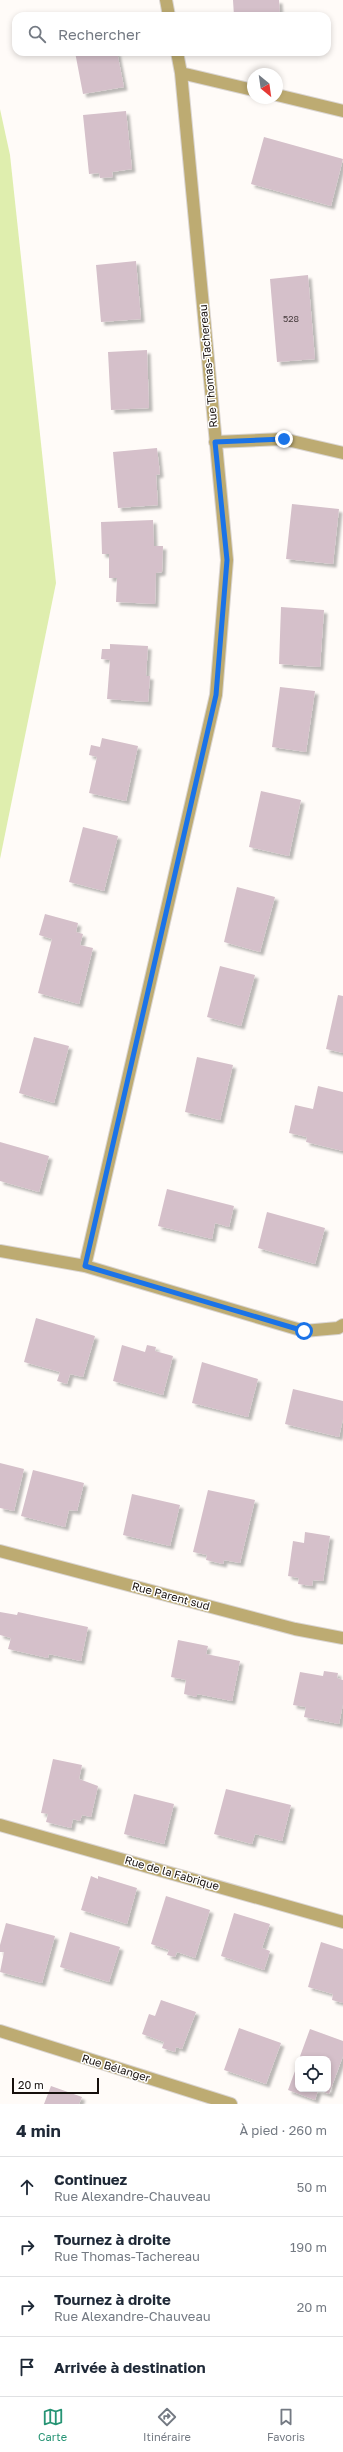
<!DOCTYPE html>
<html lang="fr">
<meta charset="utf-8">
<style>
:root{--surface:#fff;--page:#f6f6f7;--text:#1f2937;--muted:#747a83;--line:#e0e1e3;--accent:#269474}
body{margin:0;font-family:"Golos Text",sans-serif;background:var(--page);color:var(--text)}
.controls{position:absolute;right:12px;bottom:12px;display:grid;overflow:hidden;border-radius:8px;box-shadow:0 2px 6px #0003}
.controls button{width:36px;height:36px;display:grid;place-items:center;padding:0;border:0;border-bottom:1px solid var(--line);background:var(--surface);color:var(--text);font:20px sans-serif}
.compass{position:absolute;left:247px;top:68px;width:36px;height:36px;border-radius:50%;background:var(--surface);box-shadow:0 2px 6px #0003;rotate:151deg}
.scale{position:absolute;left:12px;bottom:10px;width:87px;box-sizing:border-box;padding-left:4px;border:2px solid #160f0c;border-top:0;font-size:11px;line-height:14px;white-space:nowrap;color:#160f0c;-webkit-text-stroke:3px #fff;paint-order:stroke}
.stop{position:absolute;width:12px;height:12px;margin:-9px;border:3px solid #1a73e8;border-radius:50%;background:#fff}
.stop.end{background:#1a73e8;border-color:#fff;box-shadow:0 1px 4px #0008}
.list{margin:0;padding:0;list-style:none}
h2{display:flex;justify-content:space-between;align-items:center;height:52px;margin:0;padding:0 16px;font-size:17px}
h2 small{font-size:13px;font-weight:400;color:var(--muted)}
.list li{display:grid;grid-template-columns:26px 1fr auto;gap:12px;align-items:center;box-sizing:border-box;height:60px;padding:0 16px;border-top:1px solid var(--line)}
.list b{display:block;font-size:15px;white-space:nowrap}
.list p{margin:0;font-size:13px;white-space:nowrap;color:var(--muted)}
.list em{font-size:13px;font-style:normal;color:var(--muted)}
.icon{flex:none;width:22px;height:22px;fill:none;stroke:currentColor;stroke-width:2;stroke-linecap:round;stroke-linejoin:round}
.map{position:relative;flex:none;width:343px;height:2104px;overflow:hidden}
.search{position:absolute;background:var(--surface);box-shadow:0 2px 6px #0003;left:12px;right:12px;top:12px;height:44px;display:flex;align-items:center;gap:10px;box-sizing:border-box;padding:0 14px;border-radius:12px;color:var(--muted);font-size:15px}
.sheet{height:292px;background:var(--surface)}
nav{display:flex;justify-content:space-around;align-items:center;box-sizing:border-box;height:56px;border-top:1px solid var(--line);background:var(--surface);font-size:11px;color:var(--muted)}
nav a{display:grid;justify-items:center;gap:2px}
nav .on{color:var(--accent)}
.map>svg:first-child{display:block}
.green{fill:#dfeeae}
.building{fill:#d5c0ca;filter:url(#shadow)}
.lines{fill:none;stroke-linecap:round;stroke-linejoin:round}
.street-casing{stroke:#dad5d2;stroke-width:14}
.street{stroke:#bdab72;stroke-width:12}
.route{stroke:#1a73e8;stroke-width:5}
.labels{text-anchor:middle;stroke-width:3;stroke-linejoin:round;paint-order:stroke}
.number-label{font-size:9px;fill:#463b3c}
.street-label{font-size:11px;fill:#160f0c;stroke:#fff}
</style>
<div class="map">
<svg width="343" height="2104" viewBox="0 0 343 2104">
<defs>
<filter id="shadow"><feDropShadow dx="3.5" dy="3.5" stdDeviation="1" flood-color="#0004"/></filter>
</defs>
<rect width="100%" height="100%" fill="#fffbf8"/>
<path class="green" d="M0,109L10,155L56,583L0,859Z"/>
<path class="building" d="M233,0H279L280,16H234Z
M75,52H117L124,87L83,94Z
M126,111L132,169L112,172L113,177L100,178L99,173L89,174L83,115Z
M264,137L343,159L331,206L251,184Z
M136,261L141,319L101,322L96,265Z
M308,275L315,359L277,362L270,279Z
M147,350L149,408L111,410L108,352Z
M157,448L160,474L156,475L158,505L118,508L113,452Z
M292,504L339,509L333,564L286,559Z
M153,520L154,546H163L162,572L156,573L155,604L116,602L117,578H109V554H102L101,522Z
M281,607L324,610L320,667L279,664Z
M110,644L148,646L146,676H150L148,702L107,699L110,660L101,659L102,649H110Z
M280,687L315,691L306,752L272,747Z
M102,738L138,746L126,801L89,793L97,757L89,755L91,745L100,747Z
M261,791L301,800L289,856L249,847Z
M83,827L118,836L104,891L69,882Z
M237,887L275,897L260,952L224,942Z
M45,914L78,923L76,932L83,934L80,945L93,948L79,1004L38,993L52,939L39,935Z
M220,966L255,975L241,1026L207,1017Z
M338,995L343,996V1053L326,1049Z
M34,1037L69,1046L54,1103L19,1093Z
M197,1057L233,1065L220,1120L185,1112Z
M318,1086L343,1092V1151L306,1142L307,1137L289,1133L295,1105L313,1109Z
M0,1142L49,1156L39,1192L0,1181Z
M167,1189L234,1206L229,1227L215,1223L212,1239L158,1226Z
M267,1212L325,1228L315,1264L258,1248Z
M36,1318L95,1336L83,1377L70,1374L67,1384L57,1381L60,1372L24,1362Z
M122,1345L145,1352L147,1345L156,1347L155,1351L173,1356L163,1395L113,1381Z
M202,1362L258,1379L248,1417L192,1403Z
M293,1389L343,1401V1419L339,1437L285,1424Z
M0,1463L24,1469L14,1511L0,1508Z
M33,1470L84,1483L77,1511L69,1510L65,1527L21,1516Z
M208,1490L255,1500L240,1563L224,1560L223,1564L206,1560L207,1555L193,1552Z
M132,1494L180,1505L170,1546L123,1535Z
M305,1532L330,1536L323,1581L313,1580L312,1586L298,1584L299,1578L288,1576L293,1541L304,1543Z
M0,1612L17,1615L18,1612L88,1627L81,1661L49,1654L48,1658L8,1649L11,1638L0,1635Z
M178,1640L208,1646L206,1654L240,1661L232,1701L197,1694V1697L184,1694L186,1680L171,1677Z
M324,1671L338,1673L337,1678L343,1680V1704L339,1724L304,1717L306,1707L293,1705L300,1672L323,1676Z
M53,1759L82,1765L79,1779L98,1786L91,1817L82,1815L80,1821L73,1819L71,1828L46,1822L48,1814L41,1813Z
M226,1789L291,1805L282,1841L255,1834L252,1844L214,1834Z
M134,1794L174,1804L164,1844L124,1834Z
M91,1876L98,1879V1876L137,1888L127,1924L81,1910Z
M166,1896L210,1910L195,1958L177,1952L175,1957L167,1955L169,1950L151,1944Z
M234,1913L270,1924L262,1948L270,1951L264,1970L221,1956Z
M6,1923L55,1936L42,1983L0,1972L4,1952H0V1945Z
M70,1932L120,1947L109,1982L60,1967Z
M321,1942L343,1949V2003L332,2000L333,1994L308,1987Z
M161,2000L196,2012L182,2049L176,2047L175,2052L162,2048L164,2042L142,2034L149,2014L155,2016Z
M239,2028L281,2043L266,2084L224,2070Z
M310,2029L343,2041V2056L329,2094L318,2090L315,2100L288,2090L298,2063V2089H328V2059H299Z
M51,2086L82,2097L79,2104H44Z"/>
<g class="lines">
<defs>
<path id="street" d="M166,0L169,16
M181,73L253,90
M277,95L343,111
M215,442L283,439L343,453
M0,1251L85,1266L304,1331L338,1328L343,1325
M85,1266L216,695L227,560L181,73L177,52
M0,1551L295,1629L343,1638
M0,1825L343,1922
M0,2031L231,2104"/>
</defs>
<use href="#street" class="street-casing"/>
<use href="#street" class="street"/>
</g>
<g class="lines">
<path class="route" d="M284,439L215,442L227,560L216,695L85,1266L304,1331"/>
</g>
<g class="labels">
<g class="number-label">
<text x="291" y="322">528</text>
</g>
<g class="street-label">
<text transform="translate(208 366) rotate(-95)" y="4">Rue Thomas-Tachereau</text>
<text transform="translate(171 1596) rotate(15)" y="4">Rue Parent sud</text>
<text transform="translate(172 1873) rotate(16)" y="4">Rue de la Fabrique</text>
<text transform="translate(116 2068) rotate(17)" y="4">Rue Bélanger</text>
</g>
</g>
</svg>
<div class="controls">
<button><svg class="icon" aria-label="locate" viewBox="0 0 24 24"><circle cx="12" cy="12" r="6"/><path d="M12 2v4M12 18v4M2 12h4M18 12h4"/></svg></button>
</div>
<svg class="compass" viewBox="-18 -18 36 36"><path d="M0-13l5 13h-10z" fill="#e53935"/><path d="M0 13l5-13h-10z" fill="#747a83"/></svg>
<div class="scale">20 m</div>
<div class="stop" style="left:304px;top:1331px"></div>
<div class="stop end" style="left:284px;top:439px"></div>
<div class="search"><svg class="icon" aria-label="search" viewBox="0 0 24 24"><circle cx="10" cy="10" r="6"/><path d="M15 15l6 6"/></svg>Rechercher</div>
</div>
<section class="sheet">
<h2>4 min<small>À pied · 260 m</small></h2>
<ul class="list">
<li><svg class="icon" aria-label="ahead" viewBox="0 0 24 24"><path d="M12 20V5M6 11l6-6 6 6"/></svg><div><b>Continuez</b><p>Rue Alexandre-Chauveau</p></div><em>50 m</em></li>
<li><svg class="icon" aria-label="right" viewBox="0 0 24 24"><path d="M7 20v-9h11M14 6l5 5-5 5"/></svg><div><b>Tournez à droite</b><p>Rue Thomas-Tachereau</p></div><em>190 m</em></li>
<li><svg class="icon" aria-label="right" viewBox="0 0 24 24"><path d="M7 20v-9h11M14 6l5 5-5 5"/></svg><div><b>Tournez à droite</b><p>Rue Alexandre-Chauveau</p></div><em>20 m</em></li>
<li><svg class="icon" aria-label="arrive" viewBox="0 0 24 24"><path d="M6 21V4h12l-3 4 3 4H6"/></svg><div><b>Arrivée à destination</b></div></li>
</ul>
</section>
<nav>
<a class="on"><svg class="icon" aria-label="map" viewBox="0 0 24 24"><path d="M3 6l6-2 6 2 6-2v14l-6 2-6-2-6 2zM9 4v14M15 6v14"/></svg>Carte</a>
<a><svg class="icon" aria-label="directions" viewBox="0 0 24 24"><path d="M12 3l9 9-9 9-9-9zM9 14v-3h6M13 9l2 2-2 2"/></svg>Itinéraire</a>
<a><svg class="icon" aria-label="saved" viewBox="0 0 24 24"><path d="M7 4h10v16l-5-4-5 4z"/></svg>Favoris</a>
</nav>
